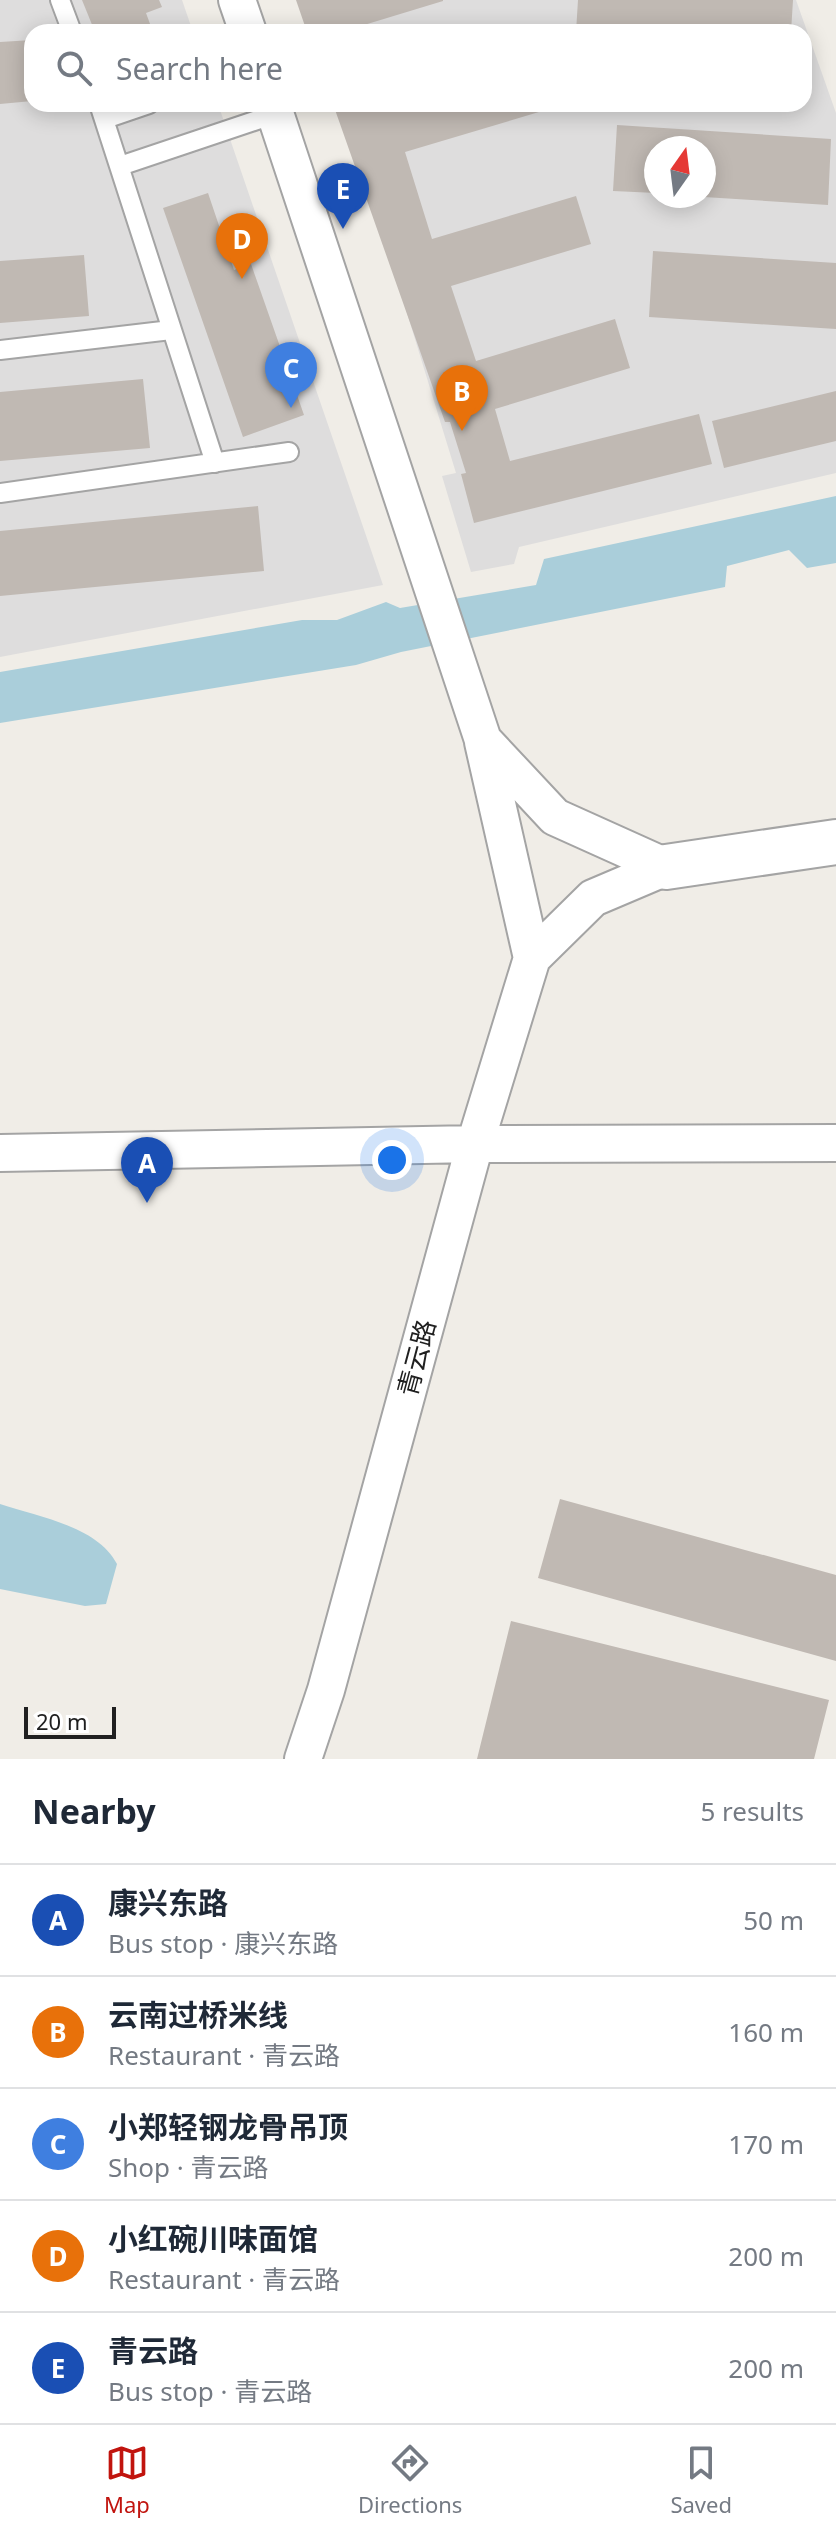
<!DOCTYPE html>
<meta charset="utf-8">
<style>
:root{--surface:#fff;--page:#f2f2f3;--text:#1f2937;--muted:#747a83;--line:#e0e1e3;--accent:#c1140e}
body{margin:0;font-family:"Noto Sans","Noto Sans SC",sans-serif;background:var(--page);color:var(--text)}
.compass{position:absolute;left:644px;top:136px;width:72px;height:72px;border-radius:50%;background:var(--surface);box-shadow:0 4px 20px #0003;rotate:14deg}
.scale{position:absolute;left:24px;bottom:20px;width:92px;box-sizing:border-box;padding-left:8px;border:4px solid #202020;border-top:0;font-size:22px;line-height:28px;white-space:nowrap;color:#202020;-webkit-text-stroke:6px #fff;paint-order:stroke}
.you{position:absolute;left:392px;top:1160px;width:28px;height:28px;margin:-20px;border:6px solid #fff;border-radius:50%;background:#1a73e8;box-shadow:0 0 0 12px #1a73e833}
.badge{display:grid;place-items:center;width:52px;height:52px;border-radius:50%;background:var(--accent);color:#fff;font-size:26px;font-weight:700}
.pin{position:absolute;translate:-50% -66px;filter:drop-shadow(0 2px 4px #0008)}
.pin::after{content:'';position:absolute;top:42px;width:28px;height:24px;background:inherit;clip-path:polygon(0 0,100% 0,50% 100%)}
.list{margin:0;padding:0;list-style:none}
h2{display:flex;justify-content:space-between;align-items:center;height:104px;margin:0;padding:0 32px;font-size:34px}
h2 small{font-size:26px;font-weight:400;color:var(--muted)}
.list li{display:grid;grid-template-columns:52px 1fr auto;gap:24px;align-items:center;box-sizing:border-box;height:112px;padding:0 32px;border-top:2px solid var(--line)}
.list b{display:block;font-size:30px;white-space:nowrap}
.list p{margin:0;font-size:26px;white-space:nowrap;color:var(--muted)}
.list em{font-size:26px;font-style:normal;color:var(--muted)}
.icon{flex:none;width:44px;height:44px;fill:none;stroke:currentColor;stroke-width:2;stroke-linecap:round;stroke-linejoin:round}
.map{position:relative;flex:none;width:836px;height:1759px;overflow:hidden}
.search{position:absolute;background:var(--surface);box-shadow:0 4px 20px #0003;left:24px;right:24px;top:24px;height:88px;display:flex;align-items:center;gap:20px;box-sizing:border-box;padding:0 28px;border-radius:24px;color:var(--muted);font-size:30px}
.sheet{height:664px;background:var(--surface)}
nav{display:flex;justify-content:space-around;align-items:center;box-sizing:border-box;height:112px;border-top:2px solid var(--line);background:var(--surface);font-size:22px;color:var(--muted)}
nav a{display:grid;justify-items:center;gap:4px}
nav .on{color:var(--accent)}
.map>svg:first-child{display:block}
.residential{fill:#dedddd;fill-rule:evenodd}
.water{fill:#aaceda}
.building{fill:#c0b9b3}
.lines{fill:none;stroke-linecap:round;stroke-linejoin:round}
.service-casing{stroke:#a4a4a4;stroke-width:22}
.minor-casing{stroke:#a4a4a4;stroke-width:40}
.tertiary-casing{stroke:#a4a4a4;stroke-width:48}
.service{stroke:#fff;stroke-width:18}
.minor{stroke:#fff;stroke-width:36}
.tertiary{stroke:#fff;stroke-width:44}
.labels{text-anchor:middle;stroke-width:7;stroke-linejoin:round;paint-order:stroke}
.street-label{font-size:26px;fill:#202020;stroke:#fff}
</style>
<div class="map">
<svg width="836" height="1759" viewBox="0 0 836 1759">
<rect width="100%" height="100%" fill="#f0ede7"/>
<path class="residential" d="M0,0H182L193,32H32V104H218L383,585L0,657Z
M311,0H796L836,113V473L519,547L514,564L471,572L442,476L456,473L343,104H804V32H321ZM656,148H704V196H656Z"/>
<path class="water" d="M836,496V563L807,568L789,550L727,566L725,587L401,652L356,665L0,723V672L302,620H337L386,602L400,608L536,585L544,559Z
M0,1504C39,1517 97,1526 117,1564L106,1604L85,1606L0,1589Z"/>
<path class="building" d="M82,0H159L162,7L146,13L153,32H95Z
M296,0H443V1L364,25L366,32H307Z
M578,0H793L791,32H576Z
M32,40V101L0,104V42Z
M333,104H547L549,109L405,152L432,239L576,196L591,244L451,286L476,361L615,319L630,368L495,409L510,461L699,414L712,464L474,523L461,474L466,473L450,422H445Z
M617,125L831,139L828,205L704,197V148H656V193L613,191Z
M208,193L234,270L251,264L304,415L243,437L163,208Z
M653,251L836,263V329L649,317Z
M84,255L89,316L0,323V261Z
M143,379L150,448L0,461V392Z
M836,391V441L724,468L712,421Z
M258,506L264,571L0,596V531Z
M560,1499L836,1575V1661L538,1578Z
M511,1621L829,1700L814,1759H477Z"/>
<g class="lines">
<defs>
<path id="service" d="M60,0L72,32
M99,104L215,463
M105,119L149,104
M120,166L275,114
M0,350L171,330
M0,493L289,452"/>
<path id="minor" d="M237,0L248,32
M272,104L483,740L555,817L666,867
M483,742L532,958
M0,1153L475,1144L836,1143
M303,1759L326,1690L475,1144L532,958L593,898L666,867"/>
<path id="tertiary" d="M666,867L836,842"/>
</defs>
<use href="#service" class="service-casing"/>
<use href="#minor" class="minor-casing"/>
<use href="#tertiary" class="tertiary-casing"/>
<use href="#service" class="service"/>
<use href="#minor" class="minor"/>
<use href="#tertiary" class="tertiary"/>
</g>
<g class="labels">
<g class="street-label">
<text transform="translate(417 1358) rotate(-75)" y="9">青云路</text>
</g>
</g>
</svg>
<svg class="compass" viewBox="-18 -18 36 36"><path d="M0-13l5 13h-10z" fill="#e53935"/><path d="M0 13l5-13h-10z" fill="#747a83"/></svg>
<div class="scale">20 m</div>
<div class="you"></div>
<div class="pin badge" style="left:147px;top:1203px;background:#1a4fb4">A</div>
<div class="pin badge" style="left:462px;top:431px;background:#e8710a">B</div>
<div class="pin badge" style="left:291px;top:408px;background:#3f7fe0">C</div>
<div class="pin badge" style="left:242px;top:279px;background:#e8710a">D</div>
<div class="pin badge" style="left:343px;top:229px;background:#1a4fb4">E</div>
<div class="search"><svg class="icon" aria-label="search" viewBox="0 0 24 24"><circle cx="10" cy="10" r="6"/><path d="M15 15l6 6"/></svg>Search here</div>
</div>
<section class="sheet">
<h2>Nearby<small>5 results</small></h2>
<ul class="list">
<li><span class="badge" style="background:#1a4fb4">A</span><div><b>康兴东路</b><p>Bus stop · 康兴东路</p></div><em>50 m</em></li>
<li><span class="badge" style="background:#e8710a">B</span><div><b>云南过桥米线</b><p>Restaurant · 青云路</p></div><em>160 m</em></li>
<li><span class="badge" style="background:#3f7fe0">C</span><div><b>小郑轻钢龙骨吊顶</b><p>Shop · 青云路</p></div><em>170 m</em></li>
<li><span class="badge" style="background:#e8710a">D</span><div><b>小红碗川味面馆</b><p>Restaurant · 青云路</p></div><em>200 m</em></li>
<li><span class="badge" style="background:#1a4fb4">E</span><div><b>青云路</b><p>Bus stop · 青云路</p></div><em>200 m</em></li>
</ul>
</section>
<nav>
<a class="on"><svg class="icon" aria-label="map" viewBox="0 0 24 24"><path d="M3 6l6-2 6 2 6-2v14l-6 2-6-2-6 2zM9 4v14M15 6v14"/></svg>Map</a>
<a><svg class="icon" aria-label="directions" viewBox="0 0 24 24"><path d="M12 3l9 9-9 9-9-9zM9 14v-3h6M13 9l2 2-2 2"/></svg>Directions</a>
<a><svg class="icon" aria-label="saved" viewBox="0 0 24 24"><path d="M7 4h10v16l-5-4-5 4z"/></svg>Saved</a>
</nav>
